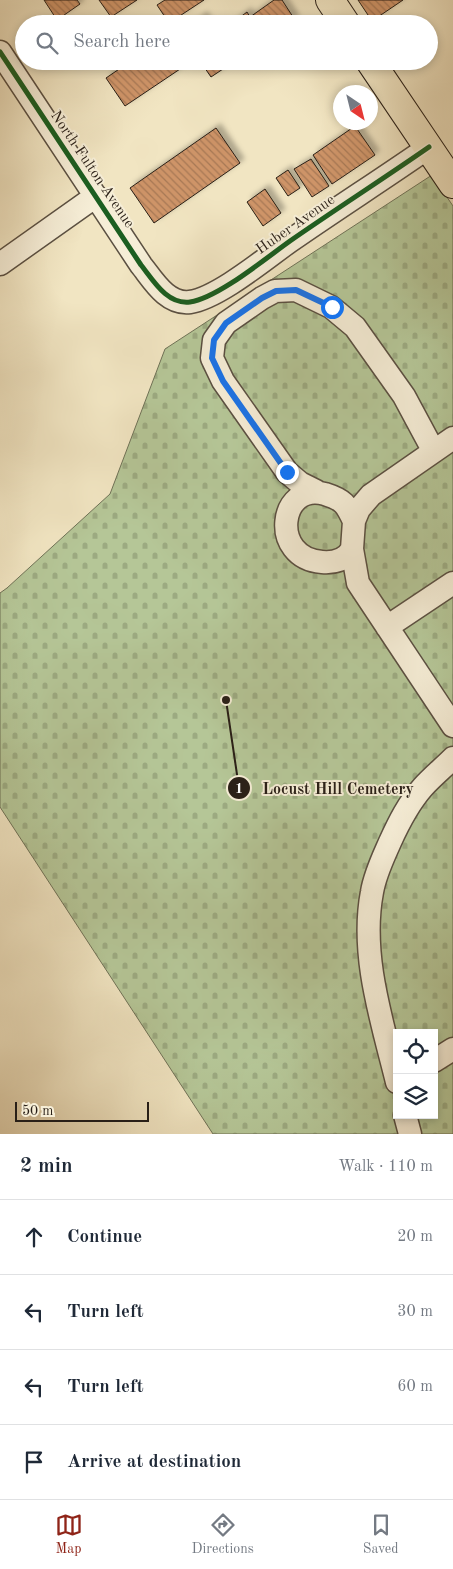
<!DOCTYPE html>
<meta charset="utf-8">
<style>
:root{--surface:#fff;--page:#f2f2f3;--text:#1f2937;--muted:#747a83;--line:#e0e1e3;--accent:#8f2418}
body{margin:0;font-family:"Old Standard TT",serif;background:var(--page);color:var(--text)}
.controls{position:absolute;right:15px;bottom:15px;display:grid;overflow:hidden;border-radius:0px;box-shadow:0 2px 8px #0003}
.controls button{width:45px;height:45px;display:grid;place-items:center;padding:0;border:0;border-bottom:1px solid var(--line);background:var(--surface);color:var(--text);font:25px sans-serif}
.compass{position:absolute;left:333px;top:85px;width:45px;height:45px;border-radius:50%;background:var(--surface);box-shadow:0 2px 8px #0003;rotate:145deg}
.scale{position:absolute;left:15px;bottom:12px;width:134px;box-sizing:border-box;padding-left:5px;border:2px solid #291f17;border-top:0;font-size:14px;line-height:18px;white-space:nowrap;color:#291f17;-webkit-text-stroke:4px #f6eed7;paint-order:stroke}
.stop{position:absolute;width:15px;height:15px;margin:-11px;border:4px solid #1a73e8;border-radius:50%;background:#fff}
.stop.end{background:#1a73e8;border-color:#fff;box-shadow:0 1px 5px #0008}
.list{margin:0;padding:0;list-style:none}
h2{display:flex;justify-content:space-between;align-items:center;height:65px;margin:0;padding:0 20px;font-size:21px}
h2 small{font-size:16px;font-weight:400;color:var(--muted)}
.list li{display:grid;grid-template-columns:32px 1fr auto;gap:15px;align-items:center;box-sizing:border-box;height:75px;padding:0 20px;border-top:1px solid var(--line)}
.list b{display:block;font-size:19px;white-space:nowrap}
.list em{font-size:16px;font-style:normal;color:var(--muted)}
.icon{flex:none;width:28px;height:28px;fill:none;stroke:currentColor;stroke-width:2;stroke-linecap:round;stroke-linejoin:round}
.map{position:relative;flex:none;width:453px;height:1134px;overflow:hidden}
.search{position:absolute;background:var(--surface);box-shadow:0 2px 8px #0003;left:15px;right:15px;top:15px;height:55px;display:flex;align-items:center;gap:12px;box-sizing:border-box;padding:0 18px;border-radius:28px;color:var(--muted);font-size:19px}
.sheet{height:365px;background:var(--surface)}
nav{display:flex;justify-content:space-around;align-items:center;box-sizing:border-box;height:70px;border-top:1px solid var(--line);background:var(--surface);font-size:14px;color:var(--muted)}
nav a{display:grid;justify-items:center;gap:2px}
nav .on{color:var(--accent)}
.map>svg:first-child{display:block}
.cemetery{fill:url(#cemetery-stones);stroke:#6f7257;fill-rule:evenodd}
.building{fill:url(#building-back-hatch);stroke:#291f17;filter:url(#shadow)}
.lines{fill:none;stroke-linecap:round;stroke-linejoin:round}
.minor-casing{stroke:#5b5042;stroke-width:25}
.major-casing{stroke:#291f17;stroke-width:30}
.minor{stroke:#f6eed7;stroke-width:22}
.major{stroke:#f1e5c2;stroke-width:28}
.cycleway-casing{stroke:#f6eed7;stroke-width:8}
.cycleway{stroke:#1b5e20;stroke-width:5}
.route{stroke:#1a73e8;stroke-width:6}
.labels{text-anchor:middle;stroke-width:4;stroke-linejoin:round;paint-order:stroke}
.street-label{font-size:15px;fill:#291f17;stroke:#f6eed7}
.leader{fill:none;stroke:#291f17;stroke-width:2}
.callout-dot{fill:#291f17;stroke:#f6eed7;stroke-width:2}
.mark-label{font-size:15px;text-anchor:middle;font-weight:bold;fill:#fff}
.callout-label{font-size:16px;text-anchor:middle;font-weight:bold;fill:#291f17;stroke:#f6eed7;stroke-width:4;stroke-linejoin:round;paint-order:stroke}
</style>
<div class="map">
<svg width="453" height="1134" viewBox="0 0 453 1134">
<defs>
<pattern id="cemetery-stones" width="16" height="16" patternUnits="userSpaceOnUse" patternTransform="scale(1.25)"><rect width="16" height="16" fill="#b5c697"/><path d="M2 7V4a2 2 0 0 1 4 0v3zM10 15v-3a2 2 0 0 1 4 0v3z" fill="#9caa81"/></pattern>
<pattern id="building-back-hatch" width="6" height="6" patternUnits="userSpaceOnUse" patternTransform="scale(1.25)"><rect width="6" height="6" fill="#ce9468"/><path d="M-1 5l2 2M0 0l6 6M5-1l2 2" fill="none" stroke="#a77855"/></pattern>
<filter id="shadow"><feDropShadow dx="4.5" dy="-4.5" stdDeviation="2.5" flood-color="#0004"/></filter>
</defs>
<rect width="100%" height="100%" fill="#f1e5c2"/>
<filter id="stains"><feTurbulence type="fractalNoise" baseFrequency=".004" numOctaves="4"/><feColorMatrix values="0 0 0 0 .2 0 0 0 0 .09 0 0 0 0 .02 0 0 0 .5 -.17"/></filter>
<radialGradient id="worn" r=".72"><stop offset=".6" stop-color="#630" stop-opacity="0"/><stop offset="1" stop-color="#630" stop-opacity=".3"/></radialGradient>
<path class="cemetery" d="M432,175L453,206V1134H213L0,807V593L7,588L110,494L165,349ZM397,1033H434V1115H397Z"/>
<path class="building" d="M44,0H77L80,4L57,20Z
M99,0H137L111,17Z
M165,0H204L169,23L157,5Z
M274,0H282L295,20L289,24H231L247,12L250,17Z
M358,0H403L372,21Z
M203,16L208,24H193Z
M131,61H183L186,65L125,106L106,78Z
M200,61H235L211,77Z
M355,126L375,155L332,184L313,155Z
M216,128L240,163L154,223L130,188Z
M311,159L329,186L312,197L294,169Z
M288,170L300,188L288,196L276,178Z
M265,189L281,213L263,226L247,202Z"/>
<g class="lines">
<defs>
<path id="minor" d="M0,52L141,265C153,280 167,305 190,302C218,298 266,258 290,241C336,209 383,179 429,147
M0,264L96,196
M453,438L371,495L359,509L354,521L352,549L358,583L453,726
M316,491L300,483L287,472L223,381L212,358L214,340L226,323L262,298L275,291L296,290L331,307L355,327L404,396L433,450
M352,549C346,560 334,563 322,562C269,558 279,481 325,494C344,500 346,504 354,521
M387,627L453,583
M434,1061L453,1049
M397,1082C382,1021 360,955 372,892C375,874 383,858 390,842C399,822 408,804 423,787C432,777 443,768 453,758
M405,1115L410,1134"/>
<path id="major" d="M330,0L346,24
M370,61L453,184"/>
</defs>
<use href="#minor" class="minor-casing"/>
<use href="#major" class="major-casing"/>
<use href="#minor" class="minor"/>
<use href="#major" class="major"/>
<defs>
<path id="cycleway" d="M0,52L141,265C153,280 167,305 190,302C218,298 266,258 290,241C336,209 383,179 429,147"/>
</defs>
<use href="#cycleway" class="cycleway-casing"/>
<use href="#cycleway" class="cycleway"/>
</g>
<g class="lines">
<path class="route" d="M287,472L223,381L212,358L214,340L226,323L262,298L276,291L296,290L332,307"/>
</g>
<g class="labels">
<g class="street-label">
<text transform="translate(93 169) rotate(56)" y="5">North Fulton Avenue</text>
<text transform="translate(295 224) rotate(-35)" y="5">Huber Avenue</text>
</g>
</g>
<path class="leader" d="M226 700L239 788"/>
<g class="callout-dot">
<circle cx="226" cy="700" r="5"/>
<circle cx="239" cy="788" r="12"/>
</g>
<g class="mark-label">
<text x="239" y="793">1</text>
</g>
<g class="callout-label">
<text x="338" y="794">Locust Hill Cemetery</text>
</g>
<rect width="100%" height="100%" filter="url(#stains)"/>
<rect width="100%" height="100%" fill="url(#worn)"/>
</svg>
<div class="controls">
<button><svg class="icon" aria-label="locate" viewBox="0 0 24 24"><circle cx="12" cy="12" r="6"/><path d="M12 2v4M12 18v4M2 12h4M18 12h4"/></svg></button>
<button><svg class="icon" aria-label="layers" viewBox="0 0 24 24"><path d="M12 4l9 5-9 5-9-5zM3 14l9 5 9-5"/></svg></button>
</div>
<svg class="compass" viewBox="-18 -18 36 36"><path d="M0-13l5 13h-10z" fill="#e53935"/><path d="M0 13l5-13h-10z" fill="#747a83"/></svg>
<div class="scale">50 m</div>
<div class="stop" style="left:332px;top:307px"></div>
<div class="stop end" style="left:287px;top:472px"></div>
<div class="search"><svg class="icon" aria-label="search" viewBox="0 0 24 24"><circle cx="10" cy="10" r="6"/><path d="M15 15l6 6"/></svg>Search here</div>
</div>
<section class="sheet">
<h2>2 min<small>Walk · 110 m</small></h2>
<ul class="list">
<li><svg class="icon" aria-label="ahead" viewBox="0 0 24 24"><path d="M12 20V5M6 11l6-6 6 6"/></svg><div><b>Continue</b></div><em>20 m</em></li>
<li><svg class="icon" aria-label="left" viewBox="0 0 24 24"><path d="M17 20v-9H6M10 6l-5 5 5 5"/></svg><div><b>Turn left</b></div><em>30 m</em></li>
<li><svg class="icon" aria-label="left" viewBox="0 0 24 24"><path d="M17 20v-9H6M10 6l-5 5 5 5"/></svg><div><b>Turn left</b></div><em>60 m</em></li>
<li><svg class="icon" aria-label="arrive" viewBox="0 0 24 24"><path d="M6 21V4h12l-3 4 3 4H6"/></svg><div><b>Arrive at destination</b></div></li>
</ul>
</section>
<nav>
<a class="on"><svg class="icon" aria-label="map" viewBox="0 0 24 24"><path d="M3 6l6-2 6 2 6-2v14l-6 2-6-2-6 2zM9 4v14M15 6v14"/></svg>Map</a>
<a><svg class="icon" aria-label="directions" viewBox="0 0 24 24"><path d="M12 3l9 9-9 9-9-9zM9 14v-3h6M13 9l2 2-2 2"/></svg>Directions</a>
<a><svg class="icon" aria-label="saved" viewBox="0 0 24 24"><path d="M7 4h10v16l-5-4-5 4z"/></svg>Saved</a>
</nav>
